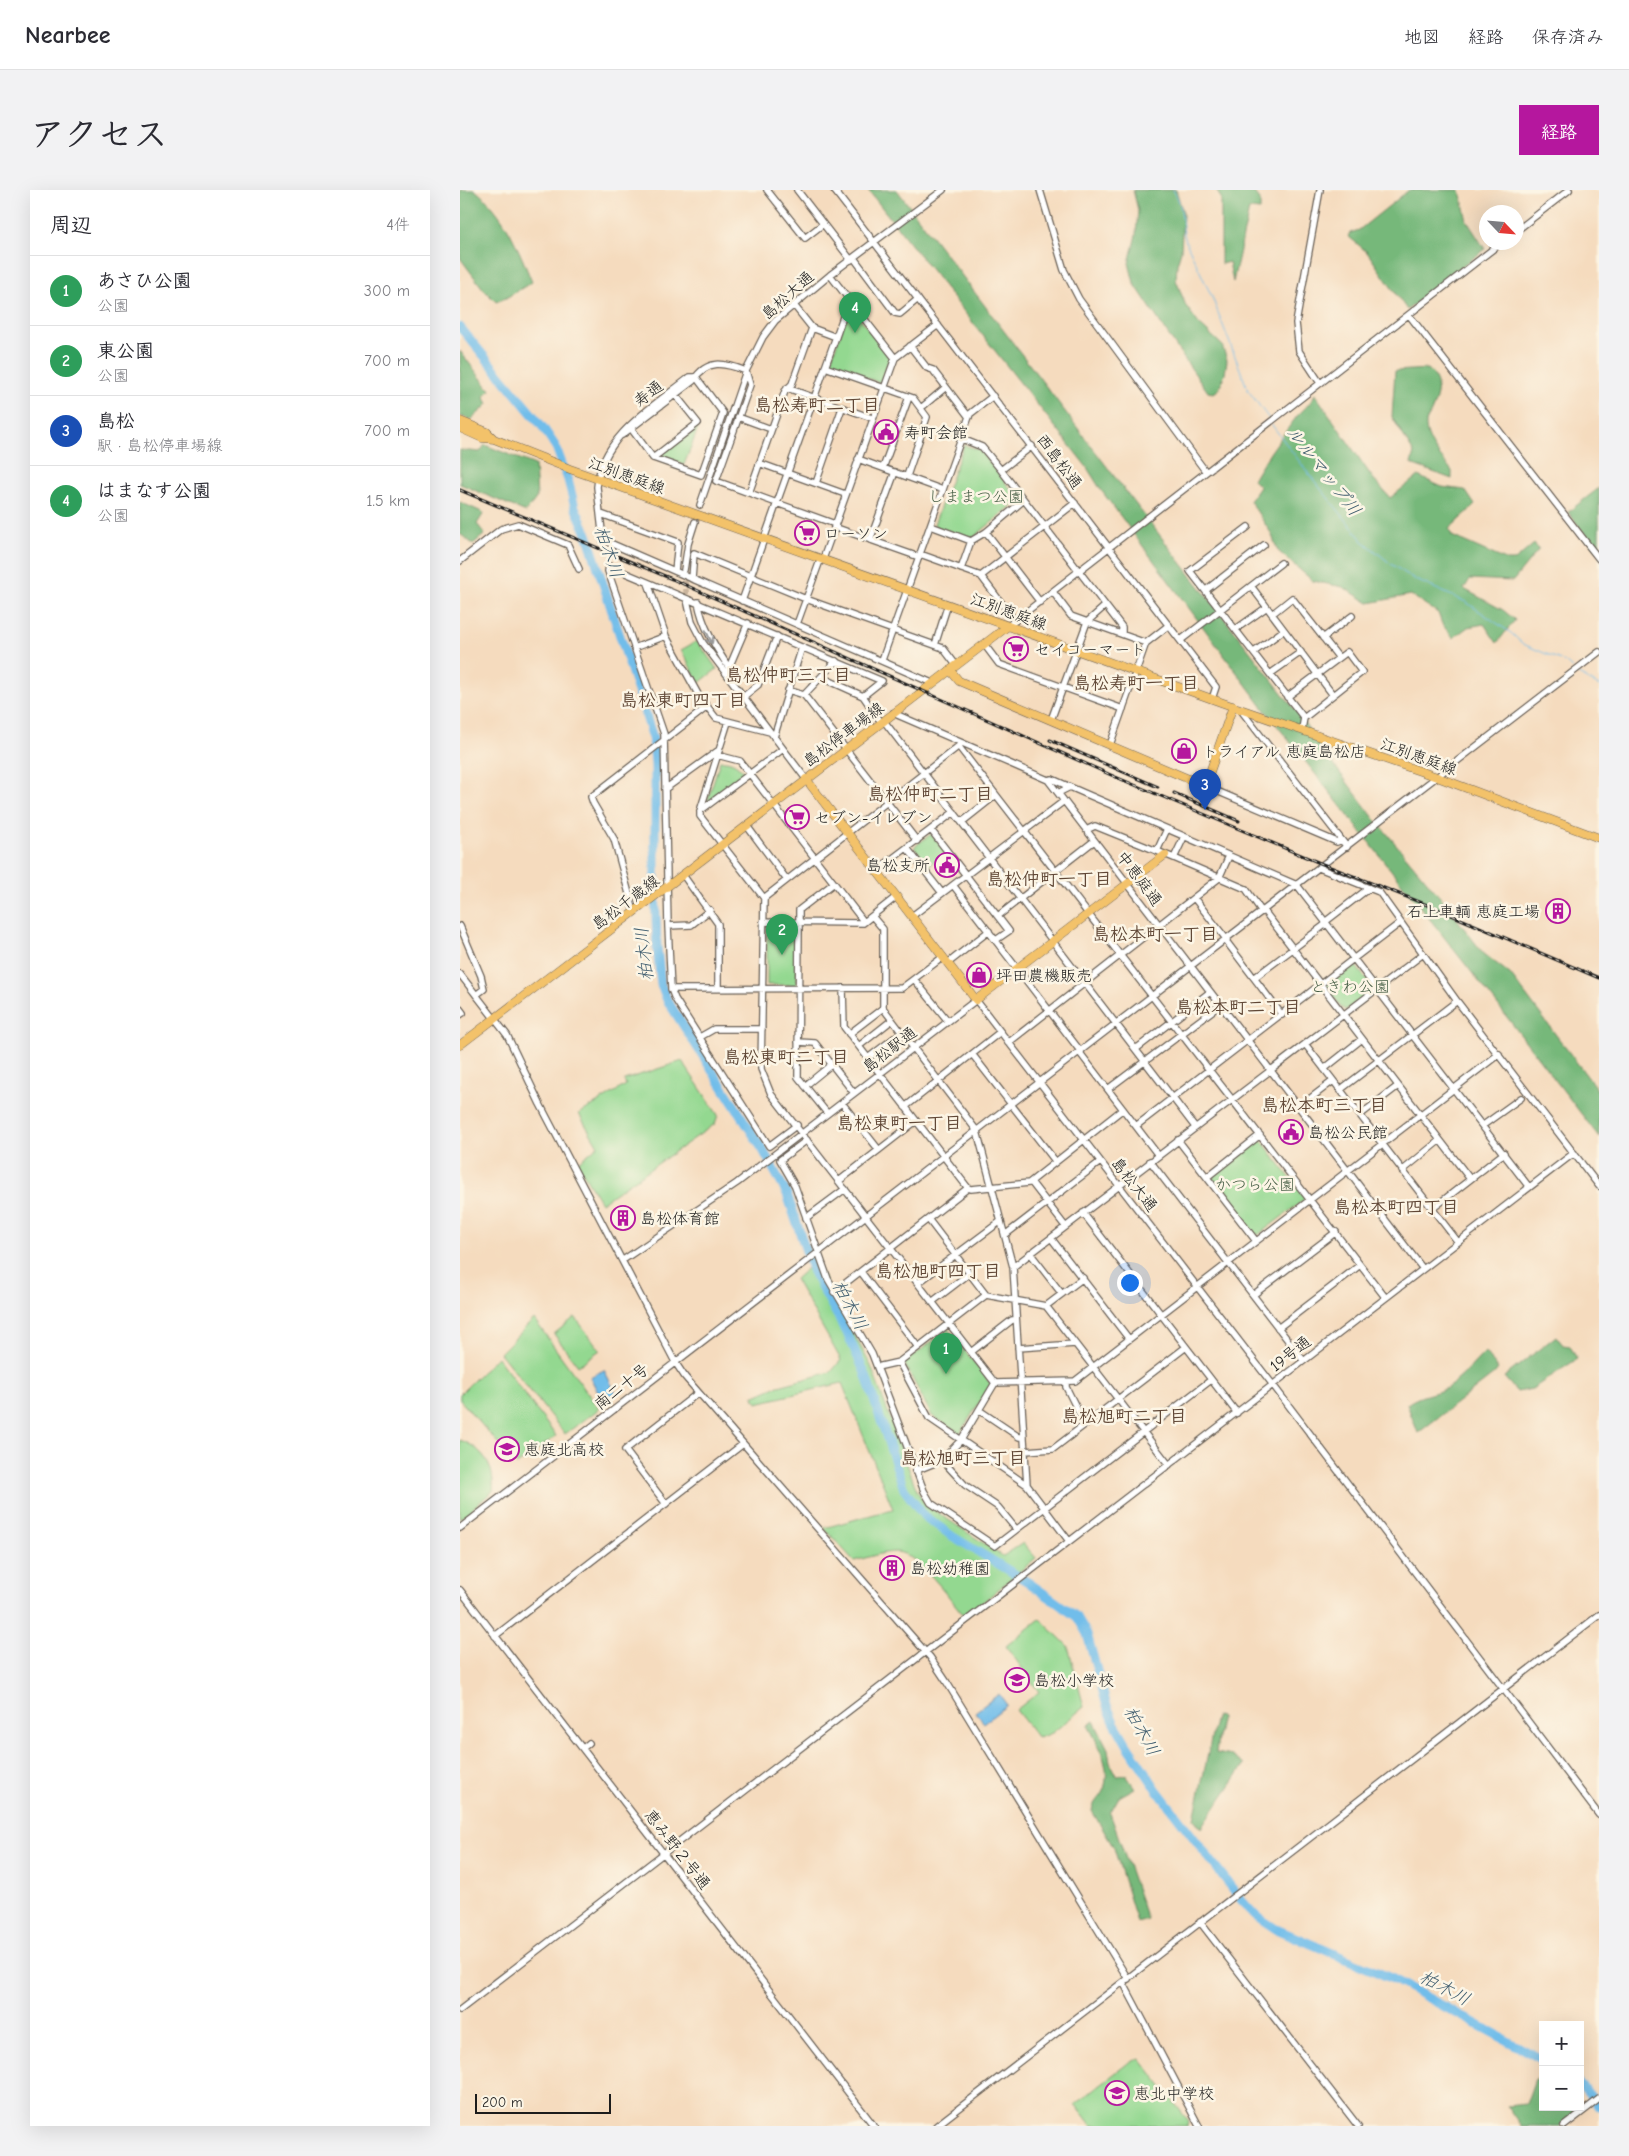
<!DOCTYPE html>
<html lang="ja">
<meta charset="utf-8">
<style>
:root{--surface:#fff;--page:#f2f2f3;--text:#2b2b33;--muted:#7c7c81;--line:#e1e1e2;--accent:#b5179e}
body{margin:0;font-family:"Comic Neue","Klee One",sans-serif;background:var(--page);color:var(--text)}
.controls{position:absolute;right:15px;bottom:15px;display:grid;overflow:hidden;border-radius:0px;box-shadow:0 5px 20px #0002}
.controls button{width:45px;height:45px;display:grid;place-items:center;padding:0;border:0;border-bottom:1px solid var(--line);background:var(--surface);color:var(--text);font:25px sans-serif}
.compass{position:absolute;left:1019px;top:15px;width:45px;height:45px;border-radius:50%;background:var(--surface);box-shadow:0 5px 20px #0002;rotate:116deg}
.scale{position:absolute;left:15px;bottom:12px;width:136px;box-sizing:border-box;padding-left:5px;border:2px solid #1c1c1c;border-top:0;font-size:14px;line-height:18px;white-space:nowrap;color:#1c1c1c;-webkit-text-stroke:4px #fcf5e5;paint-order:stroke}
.you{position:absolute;left:669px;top:1092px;width:18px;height:18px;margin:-12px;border:4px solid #fff;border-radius:50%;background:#1a73e8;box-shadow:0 0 0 8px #1a73e833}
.badge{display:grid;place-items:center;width:32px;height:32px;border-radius:50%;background:var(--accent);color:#fff;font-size:16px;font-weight:700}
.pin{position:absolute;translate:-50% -41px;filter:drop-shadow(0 1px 2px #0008)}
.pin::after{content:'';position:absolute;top:26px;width:18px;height:15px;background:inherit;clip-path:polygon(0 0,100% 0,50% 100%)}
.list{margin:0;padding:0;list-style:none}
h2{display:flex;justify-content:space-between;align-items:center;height:65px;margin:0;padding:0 20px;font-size:21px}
h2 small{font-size:16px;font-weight:400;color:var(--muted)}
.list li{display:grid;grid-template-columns:32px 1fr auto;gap:15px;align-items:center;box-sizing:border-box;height:70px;padding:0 20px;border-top:1px solid var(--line)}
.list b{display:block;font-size:19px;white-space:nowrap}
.list p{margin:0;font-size:16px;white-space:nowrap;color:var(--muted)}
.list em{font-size:16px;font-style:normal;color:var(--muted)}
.map{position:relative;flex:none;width:1139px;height:1936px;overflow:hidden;border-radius:0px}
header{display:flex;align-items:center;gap:30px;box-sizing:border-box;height:70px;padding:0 25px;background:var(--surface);border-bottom:1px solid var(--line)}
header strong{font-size:24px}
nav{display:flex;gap:28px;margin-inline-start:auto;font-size:18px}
.intro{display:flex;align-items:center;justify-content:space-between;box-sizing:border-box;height:120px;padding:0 30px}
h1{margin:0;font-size:35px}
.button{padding:12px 22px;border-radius:0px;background:var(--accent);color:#fff;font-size:18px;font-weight:700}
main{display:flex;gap:30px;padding:0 30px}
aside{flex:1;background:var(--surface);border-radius:0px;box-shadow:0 5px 20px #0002}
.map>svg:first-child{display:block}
.green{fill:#93d890;stroke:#587a56}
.forest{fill:#76b87a;stroke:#496a4b}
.water{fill:#71bdea;stroke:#466c83}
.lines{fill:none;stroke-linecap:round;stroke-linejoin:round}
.stream{stroke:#71bdea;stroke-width:1}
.river{stroke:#71bdea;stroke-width:9}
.minor-tunnel{stroke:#cab59e;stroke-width:5.5;stroke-dasharray:5.5 3;stroke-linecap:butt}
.minor-casing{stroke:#685f55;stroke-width:8}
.major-casing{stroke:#685f55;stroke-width:9}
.minor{stroke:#fff;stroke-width:5.5}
.major{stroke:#f3c26a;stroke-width:8}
.rail-casing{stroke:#1c1c1c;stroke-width:3}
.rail{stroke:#fcf5e5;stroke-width:1;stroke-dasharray:4;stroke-linecap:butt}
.oneway{stroke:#999}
.labels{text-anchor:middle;stroke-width:5;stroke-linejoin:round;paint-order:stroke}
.street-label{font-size:16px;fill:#1c1c1c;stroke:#fcf5e5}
.poi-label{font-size:16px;fill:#1c1c1c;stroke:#fcf5e5;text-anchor:start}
.park-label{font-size:16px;fill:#465e45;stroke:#fcf5e5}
.neighbourhood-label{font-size:18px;font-weight:bold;fill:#614837;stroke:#fcf5e5}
.water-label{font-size:18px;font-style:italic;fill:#3e5c6e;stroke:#fcf5e5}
</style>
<header>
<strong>Nearbee</strong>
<nav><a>地図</a><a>経路</a><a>保存済み</a></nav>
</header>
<div class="intro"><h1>アクセス</h1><a class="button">経路</a></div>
<main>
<aside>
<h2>周辺<small>4件</small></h2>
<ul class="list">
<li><span class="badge" style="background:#2e9e5b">1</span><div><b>あさひ公園</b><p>公園</p></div><em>300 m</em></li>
<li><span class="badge" style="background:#2e9e5b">2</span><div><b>東公園</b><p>公園</p></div><em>700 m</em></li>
<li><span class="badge" style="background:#1a4fb4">3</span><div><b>島松</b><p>駅 · 島松停車場線</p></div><em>700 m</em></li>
<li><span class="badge" style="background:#2e9e5b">4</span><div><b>はまなす公園</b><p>公園</p></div><em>1.5 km</em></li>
</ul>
</aside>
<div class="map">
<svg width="1139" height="1936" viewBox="0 0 1139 1936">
<rect width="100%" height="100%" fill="#fcf5e5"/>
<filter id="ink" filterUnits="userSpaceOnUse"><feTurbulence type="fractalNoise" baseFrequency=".02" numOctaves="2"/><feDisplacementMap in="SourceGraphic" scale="10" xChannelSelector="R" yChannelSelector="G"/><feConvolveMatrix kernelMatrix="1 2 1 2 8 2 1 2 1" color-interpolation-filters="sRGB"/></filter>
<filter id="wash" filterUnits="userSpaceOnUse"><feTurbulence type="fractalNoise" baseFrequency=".0096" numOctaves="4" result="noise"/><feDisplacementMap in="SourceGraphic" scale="20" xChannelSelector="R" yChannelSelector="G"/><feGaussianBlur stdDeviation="1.12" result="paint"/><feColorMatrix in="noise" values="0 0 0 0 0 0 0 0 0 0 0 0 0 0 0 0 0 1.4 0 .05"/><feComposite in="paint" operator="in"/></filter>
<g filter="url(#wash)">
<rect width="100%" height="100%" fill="#f5dbbe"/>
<path class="green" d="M392,118L430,167L420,193L370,173L389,119Z
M239,236L224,275L201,268V265Z
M504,255L520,260L559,310L514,347L510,348L475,336L474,334Z
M237,451L257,479L239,493L221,460Z
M260,571C272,570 278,575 285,584L250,611L247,612Z
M471,644L486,662L469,676L454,657Z
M307,735L337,736V795H307Z
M892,774L895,775L914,799L886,820L883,819L864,795Z
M222,871L258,925L255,934L141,1013L117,973L138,956L119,924L166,895L164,890Z
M798,949L802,951L844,1006V1010L798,1045L795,1044L753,990L754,985Z
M355,1071L411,1176L457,1301L466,1315L543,1366L563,1353L576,1368L505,1427C491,1410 457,1362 436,1362C422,1362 407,1368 394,1371L364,1338L433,1319L382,1193L297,1213L293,1207L315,1197L371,1182L381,1170L335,1089Z
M115,1127L140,1160L118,1176L94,1144Z
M74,1129L139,1219L105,1244L40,1163Z
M488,1139L531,1194L500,1243L472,1226L444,1173Z
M37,1167L96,1246L57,1275L0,1210V1204Z
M0,1250C23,1258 35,1276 33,1301L0,1329Z
M580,1429L608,1456L624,1517L592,1543L578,1548L556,1520L579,1502L546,1456Z
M680,1868L729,1932L728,1936H632L615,1914L667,1874Z"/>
<path class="forest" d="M0,0H15C45,23 58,58 72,92L46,108L36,112L24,100L0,68Z
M408,0H437L657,290L840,526L859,555L914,628L981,708L1023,763L1050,784L1139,902V947L1043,822L804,519L641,300L626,276Z
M673,0H716L723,23L721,61L717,74L716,90L726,116L739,134L762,155L767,170L765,184L759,199L754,203L748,202L723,167L674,93L669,73L676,45L678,20Z
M756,0H792L800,10V20L789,19L773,92L769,72L761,74V8Z
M949,0H1000L1007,31L1025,59L947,120L907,62L888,46L890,43L899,40Z
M0,161L30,200L24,206L28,214L11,230L0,226Z
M968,179C982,190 978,207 971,222C970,225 966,229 966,233C965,251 982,268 992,281V289L951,274L954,263L932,227L935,181Z
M855,204L912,287L930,308L958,286L982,297L1005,300L1015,315L989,339L992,346L1048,371H1054L1074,354L1079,359L1053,391L1010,389L1004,399L1043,420L1055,430L1037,453L1024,434L1008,437L993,448L982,434L978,423L951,405L909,413L883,397L853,391L818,361L811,343L790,311L800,297L793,290C806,267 822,246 838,225C845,218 851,213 855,204Z
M25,255L75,275L77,307L66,322L0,294V260L20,262Z
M1139,298V363L1108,322Z
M0,312L24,323L17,334L25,344L13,354L0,344Z
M1096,1146L1103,1155L1110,1156L1117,1169L1072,1199L1057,1202L1044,1187Z
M1025,1162L1038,1179L1034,1184L958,1243L947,1214C961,1204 973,1205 987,1198C1001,1189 1013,1174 1025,1162Z
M756,1526L761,1527L756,1563L772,1566L784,1575L741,1638L734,1629Z
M634,1531L648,1559L650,1573L657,1586L666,1585L675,1598L659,1607L650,1623L687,1729L677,1732L654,1658L632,1621C633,1612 639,1609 643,1601C653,1578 638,1555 628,1535Z
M1075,1889L1083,1892V1917H1112L1114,1926L1100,1936H1061L1047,1916L1066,1914Z"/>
<path class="water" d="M144,1180L156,1203L142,1210L130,1187Z
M539,1504L547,1515L524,1533L515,1522Z"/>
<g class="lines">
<path class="stream" d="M713,0C725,16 720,33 726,52L752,107L788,200L809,229
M812,235L852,288L903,351L931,374L956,390L1006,412L1051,443L1063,454L1105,472L1112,478
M1117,483L1139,496"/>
<path class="river" d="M0,137L82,236L96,257L108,290L115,317L127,344L193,548L195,574V696L197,757L201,795L207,810L303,960L327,1004L353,1082L386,1141L405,1183L444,1299L464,1326L492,1346L568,1392L617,1427L627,1444L646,1513L654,1532L668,1556L697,1600L782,1711L795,1725L816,1739L933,1789L1083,1870
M1120,1894L1139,1916"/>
</g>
</g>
<g filter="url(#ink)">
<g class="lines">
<path class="minor-tunnel" d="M224,382L227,410"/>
<defs>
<path id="minor" d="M307,0L345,48L363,34
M337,0L391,70
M374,0L756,497L752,509
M580,0L604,80L619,109L746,282
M860,0L836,133L839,161L860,193
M1056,41L1109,0
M394,68L435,123L440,124L458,109
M370,85L435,168
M949,125L1139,369
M352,138L376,147
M450,156L467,178L473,180L509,227
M365,177L453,208L467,227L447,286
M236,187H230C194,216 141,246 137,297L143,350L472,493
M327,198L412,228
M461,218L486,197
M278,227L311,239
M170,237L193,268L241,285L263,223L236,187
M162,245L233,191C247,168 265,173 286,181L290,195L256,291L375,334
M502,249L522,257L541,280L662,437V444
M193,268L238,233L214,203
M398,269L483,300
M299,273L385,304
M423,278L449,207
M541,280L572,256
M356,293L382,218
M289,303L325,201L332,194L352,138L333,114
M240,315L286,181L303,147L315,131L370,85L483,0
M141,324L218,352L215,381
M471,336L511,351L526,342L564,310
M374,337L459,367
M788,337L730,381L844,528
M526,342L580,412
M410,350L435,282
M460,364L521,386L555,431
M363,369L435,168L478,135
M0,371L41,339L58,334L108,355L119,379
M501,379L511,351
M224,380L228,354L235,332
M521,386L615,313
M232,389L234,363L346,409L483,458L496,475
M188,393L206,446L239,506L256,528L310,542
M791,396L873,505
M746,400L804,355
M593,402L611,426L686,453
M227,410L232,432L243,453L346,589
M282,411L389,110
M238,412C243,438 255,456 269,478
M812,424L832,408L879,468
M337,434L361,368
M548,436L1042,52
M776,439L807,417
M863,448L892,426
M721,450L821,373
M524,454L539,474L663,519
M475,455L488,414
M174,458L206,446
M794,462L824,440
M422,470L510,224L533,206
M268,480L288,433
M810,484L841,462
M361,487L403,506L421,532
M328,500L344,505L457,651
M344,505L376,471
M283,507L298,495L317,446
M827,507L887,462L902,482L844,528L842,539
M780,519L887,657
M433,523L588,590L963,1079
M591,530L627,432L645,416
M424,531L735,937
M268,532L240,621V626L304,708L301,879L311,904L535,1193
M314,547L342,457
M650,555L686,453L709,435
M499,557L925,1107
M257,565L280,571L404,732
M588,590L592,589L610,597
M745,596L877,652L881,650
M205,599L259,560
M598,603L610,597L837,695L1069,997
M240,621L323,559
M502,632L536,605
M287,636L327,690
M707,639L697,661L714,668L724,647
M471,640L549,741L536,750
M626,640L635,636L697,661
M447,658L482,703
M714,668L786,699L802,722
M859,678L919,702L997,811L1139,996
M416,681L494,622
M223,685L258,734V798
M493,695L621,862
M304,708L500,555
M734,708L767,750
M804,721L1010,989
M174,722L154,649L133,613L131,607L247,517
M412,726L423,739V818L517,941L553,1077L567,1295L609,1351
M452,726L604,611
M538,726L634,651
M303,732L403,733L436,707
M865,732L909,698
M0,736L21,786L24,799L16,805
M208,736L231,735L250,720
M766,751L822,825
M488,773L529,741
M0,784L47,845L80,914L215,1172L225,1187L470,1467L486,1491L668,1789
M794,788L866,734
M454,789L488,831
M383,798L384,837L508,998
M211,799L442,798L483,767
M0,819L3,823L0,825
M389,844L423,818
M240,847L254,839H302
M338,852L355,853L394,903
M548,853L759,688L769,666
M845,854L998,1052
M399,856L432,830
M676,859L750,802
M620,863L698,965
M512,864L596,972
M408,868L442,842
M864,879L902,849
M345,896L372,874
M648,899L760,815
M880,900L997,811
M382,913L419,960
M445,917L540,842
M839,917L873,891
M367,923L338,887L339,732V720L374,693
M900,925L938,896
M337,935L309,956L215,809L211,799L208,736L204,544L148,381L149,376L422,491L403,506
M676,936L940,733
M1022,936L1061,908
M347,950L320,970L335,996L368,1089L412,1164L464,1301L471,1313L535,1356L751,1190
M718,950L796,1051
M690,971L843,1170
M942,981L980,950
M747,987L800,945
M379,991L456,931
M571,992L605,1036
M972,1019L1044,963
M623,1023L777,1223
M346,1028L385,999
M468,1029L526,1105
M545,1045L640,972
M591,1048L669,1149
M570,1063L602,1104
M163,1070L277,993L516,810L813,1195L1139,1625
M553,1077L963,764
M401,1082L458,1157
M458,1093L541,1031
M374,1102L508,998L511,999L569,993L663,919
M793,1105L876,1042
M472,1112L510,1083
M586,1116L709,1275
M818,1138L900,1075
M558,1158L615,1154
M511,1162L552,1130H556
M439,1172L469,1228L567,1295
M417,1177L439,1172L526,1105L586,1116L623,1088
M606,1192V1197L625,1235
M535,1193L615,1191L1039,864
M519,1220L559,1247H564
M565,1261L593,1259L726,1157
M482,1270L505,1295L538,1317L556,1339
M455,1281L482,1270L501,1250L535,1193
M206,1314L165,1260L238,1203
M0,1338L1139,462
M0,1400L414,1936
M35,1446L283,1254
M123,1558L129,1553
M740,1732L898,1936
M663,1792L739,1936
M0,1820L1114,963
M476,1936L1139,1425
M1104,1936L1139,1909"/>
<path id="major" d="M0,231L27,242L34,249
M0,238L22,248L34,249L110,279L780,519L977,587L1139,648
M490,480L499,491L745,596L773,516
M346,589L516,810L705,665
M0,855L548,436"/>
</defs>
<use href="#minor" class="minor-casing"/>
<use href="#major" class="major-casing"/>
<use href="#minor" class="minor"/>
<use href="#major" class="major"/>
<defs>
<path id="rail" d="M0,300L212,389L651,585L860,673L975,718L1139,788
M590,550L698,597
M714,603L779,631"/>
</defs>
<use href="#rail" class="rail-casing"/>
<use href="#rail" class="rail"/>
</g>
<defs><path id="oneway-shaft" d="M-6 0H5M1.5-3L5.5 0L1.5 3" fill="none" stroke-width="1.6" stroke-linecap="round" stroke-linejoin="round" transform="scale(1.25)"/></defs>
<use class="oneway" href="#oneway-shaft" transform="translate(249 447) rotate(64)"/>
</g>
<defs>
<symbol id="civic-ring" viewBox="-11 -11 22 22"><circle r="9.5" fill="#fcf5e5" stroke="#b5179e" stroke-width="1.5"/><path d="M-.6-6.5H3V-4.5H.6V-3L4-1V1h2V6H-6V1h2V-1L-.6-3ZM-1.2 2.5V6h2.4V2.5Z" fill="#b5179e"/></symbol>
<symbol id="supermarket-ring" viewBox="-11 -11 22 22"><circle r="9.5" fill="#fcf5e5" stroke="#b5179e" stroke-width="1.5"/><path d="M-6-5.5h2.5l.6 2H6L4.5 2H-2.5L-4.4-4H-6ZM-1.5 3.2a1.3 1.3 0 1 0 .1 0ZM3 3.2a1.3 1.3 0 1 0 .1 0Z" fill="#b5179e"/></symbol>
<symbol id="shop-ring" viewBox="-11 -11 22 22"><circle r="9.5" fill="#fcf5e5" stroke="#b5179e" stroke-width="1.5"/><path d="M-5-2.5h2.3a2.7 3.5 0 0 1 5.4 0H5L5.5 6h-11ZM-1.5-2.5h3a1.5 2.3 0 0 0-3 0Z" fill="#b5179e"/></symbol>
<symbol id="building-ring" viewBox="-11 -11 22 22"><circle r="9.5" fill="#fcf5e5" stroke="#b5179e" stroke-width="1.5"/><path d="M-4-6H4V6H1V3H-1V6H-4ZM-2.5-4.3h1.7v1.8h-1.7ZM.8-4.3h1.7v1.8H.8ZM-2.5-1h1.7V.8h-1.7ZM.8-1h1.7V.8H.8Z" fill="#b5179e"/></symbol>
<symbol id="school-ring" viewBox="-11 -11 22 22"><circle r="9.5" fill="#fcf5e5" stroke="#b5179e" stroke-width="1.5"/><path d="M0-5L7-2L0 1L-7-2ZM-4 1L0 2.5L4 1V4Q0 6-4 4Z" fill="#b5179e"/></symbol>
</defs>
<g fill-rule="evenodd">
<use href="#civic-ring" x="412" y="228" width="28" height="28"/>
<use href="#supermarket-ring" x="333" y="329" width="28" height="28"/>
<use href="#supermarket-ring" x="542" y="445" width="28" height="28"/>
<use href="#shop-ring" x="710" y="547" width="28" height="28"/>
<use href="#supermarket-ring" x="323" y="613" width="28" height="28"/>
<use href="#civic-ring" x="473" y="661" width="28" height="28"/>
<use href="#building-ring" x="1084" y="707" width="28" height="28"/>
<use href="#shop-ring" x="505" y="771" width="28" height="28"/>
<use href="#civic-ring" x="817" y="928" width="28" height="28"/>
<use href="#building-ring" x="149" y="1014" width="28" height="28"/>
<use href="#school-ring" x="33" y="1245" width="28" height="28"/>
<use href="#building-ring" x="418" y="1364" width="28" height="28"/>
<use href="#school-ring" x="543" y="1476" width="28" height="28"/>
<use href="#school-ring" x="643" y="1889" width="28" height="28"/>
</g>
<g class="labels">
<g class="street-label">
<text transform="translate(327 105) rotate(-42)" y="6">島松大通</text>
<text transform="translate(188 203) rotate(-38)" y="6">寿通</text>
<text transform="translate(600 271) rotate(53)" y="6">西島松通</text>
<text transform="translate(167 285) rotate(20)" y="6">江別恵庭線</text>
<text transform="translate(549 421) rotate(20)" y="6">江別恵庭線</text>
<text transform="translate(383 544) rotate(-37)" y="6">島松停車場線</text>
<text transform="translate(959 566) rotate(20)" y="6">江別恵庭線</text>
<text transform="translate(680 688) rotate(53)" y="6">中恵庭通</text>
<text transform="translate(165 712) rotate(-37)" y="6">島松千歳線</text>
<text transform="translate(429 859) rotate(-38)" y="6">島松駅通</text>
<text transform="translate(675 994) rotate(52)" y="6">島松大通</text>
<text transform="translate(830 1163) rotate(-38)" y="6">19号通</text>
<text transform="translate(161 1196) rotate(-38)" y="6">南二十号</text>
<text transform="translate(218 1659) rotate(52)" y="6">恵み野２号通</text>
</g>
<g class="poi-label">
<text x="444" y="248">寿町会館</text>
<text x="364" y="349">ローソン</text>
<text x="574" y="465">セイコーマート</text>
<text x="742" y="567">トライアル 恵庭島松店</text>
<text x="354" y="633">セブン-イレブン</text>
<text x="470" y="681" text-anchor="end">島松支所</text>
<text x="1080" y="727" text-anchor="end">石上車輌 恵庭工場</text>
<text x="536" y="791">坪田農機販売</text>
<text x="848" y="948">島松公民館</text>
<text x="180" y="1034">島松体育館</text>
<text x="64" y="1265">恵庭北高校</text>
<text x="450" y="1384">島松幼稚園</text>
<text x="574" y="1496">島松小学校</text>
<text x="674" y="1909">恵北中学校</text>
</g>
<g class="park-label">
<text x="516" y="312">しままつ公園</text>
<text x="890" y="802">ときわ公園</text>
<text x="795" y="1000">かつら公園</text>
</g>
<g class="neighbourhood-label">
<text x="357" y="221">島松寿町二丁目</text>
<text x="328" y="491">島松仲町三丁目</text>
<text x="676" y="499">島松寿町一丁目</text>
<text x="223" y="516">島松東町四丁目</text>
<text x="470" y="610">島松仲町二丁目</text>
<text x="589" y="695">島松仲町一丁目</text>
<text x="695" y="750">島松本町一丁目</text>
<text x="778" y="823">島松本町二丁目</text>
<text x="326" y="873">島松東町二丁目</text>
<text x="864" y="921">島松本町三丁目</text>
<text x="439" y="939">島松東町一丁目</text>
<text x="936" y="1023">島松本町四丁目</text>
<text x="478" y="1087">島松旭町四丁目</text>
<text x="664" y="1232">島松旭町二丁目</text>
<text x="503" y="1274">島松旭町三丁目</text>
</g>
<g class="water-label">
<text transform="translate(864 281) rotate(52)" y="6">ルルマップ川</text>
<text transform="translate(149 362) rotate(71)" y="6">柏木川</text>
<text transform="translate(184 764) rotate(-96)" y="6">柏木川</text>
<text transform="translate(390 1115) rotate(62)" y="6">柏木川</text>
<text transform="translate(682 1541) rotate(61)" y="6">柏木川</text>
<text transform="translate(985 1798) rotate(28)" y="6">柏木川</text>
</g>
</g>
</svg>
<div class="controls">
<button>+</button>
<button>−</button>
</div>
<svg class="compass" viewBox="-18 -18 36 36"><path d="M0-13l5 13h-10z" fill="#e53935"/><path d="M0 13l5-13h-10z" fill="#7c7c81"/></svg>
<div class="scale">200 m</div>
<div class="you"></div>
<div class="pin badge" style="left:486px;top:1184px;background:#2e9e5b">1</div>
<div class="pin badge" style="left:322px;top:765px;background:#2e9e5b">2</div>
<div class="pin badge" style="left:745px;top:620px;background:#1a4fb4">3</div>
<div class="pin badge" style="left:395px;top:143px;background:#2e9e5b">4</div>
</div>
</main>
